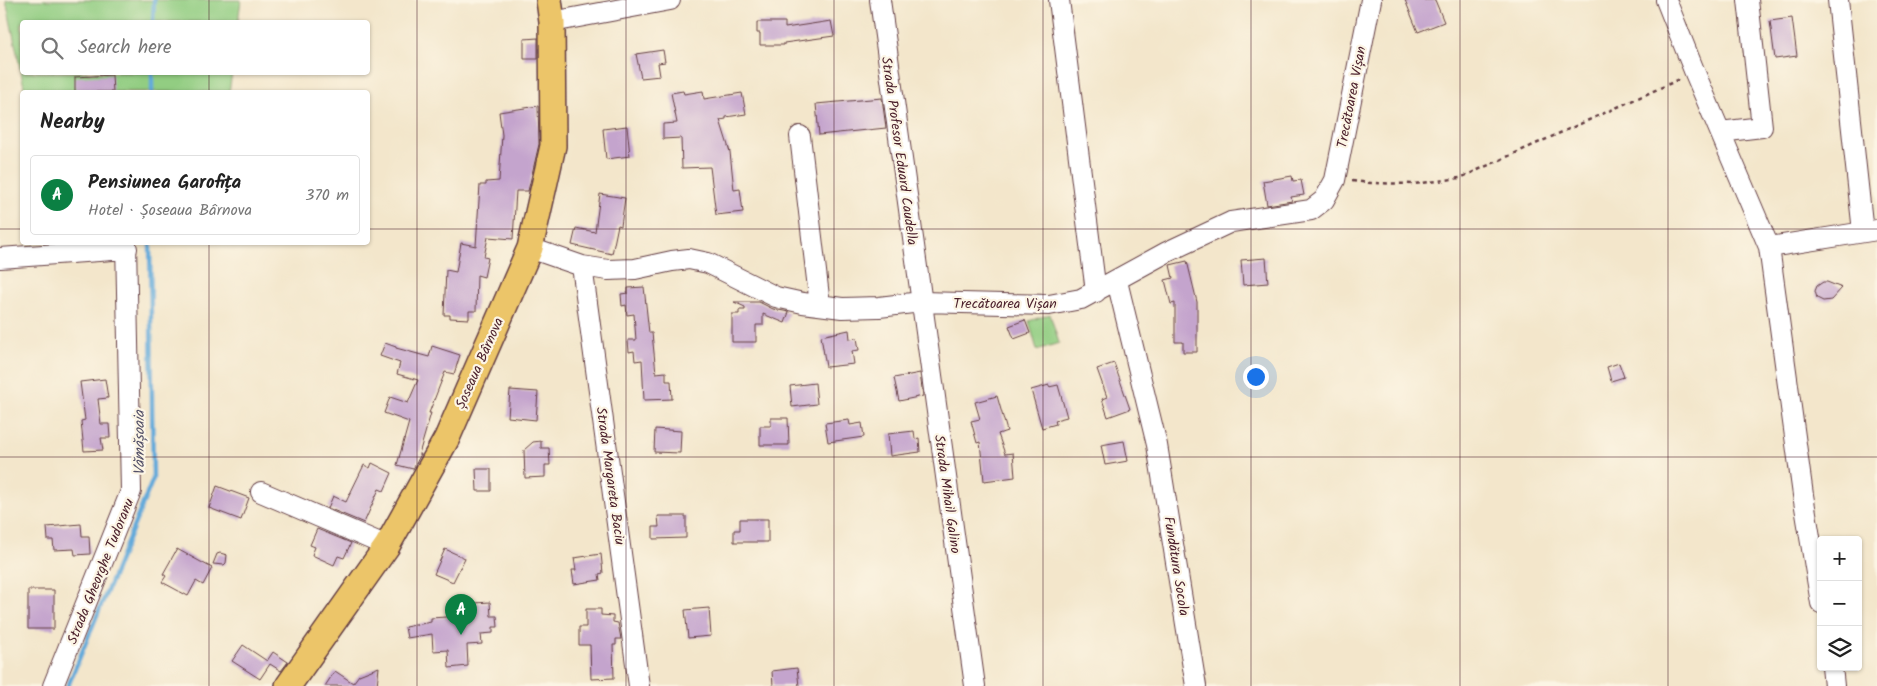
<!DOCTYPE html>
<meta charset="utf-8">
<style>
:root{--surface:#fff;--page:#f2f2f2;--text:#222;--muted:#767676;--line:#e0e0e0;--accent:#0b8043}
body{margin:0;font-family:Kalam,sans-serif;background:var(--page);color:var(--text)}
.controls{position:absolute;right:15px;bottom:15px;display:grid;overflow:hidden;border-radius:5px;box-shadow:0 1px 4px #0004}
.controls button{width:45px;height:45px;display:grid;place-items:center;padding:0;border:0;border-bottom:1px solid var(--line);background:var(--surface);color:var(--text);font:25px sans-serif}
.you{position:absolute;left:1255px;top:376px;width:18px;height:18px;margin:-12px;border:4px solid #fff;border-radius:50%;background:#1a73e8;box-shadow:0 0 0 8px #1a73e833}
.badge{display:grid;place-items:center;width:32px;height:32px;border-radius:50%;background:var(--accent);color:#fff;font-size:16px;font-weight:700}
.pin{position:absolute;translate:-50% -41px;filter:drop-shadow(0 1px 2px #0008)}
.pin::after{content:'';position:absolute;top:26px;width:18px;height:15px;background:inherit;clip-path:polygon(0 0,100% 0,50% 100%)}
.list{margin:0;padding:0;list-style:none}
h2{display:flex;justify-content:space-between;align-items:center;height:65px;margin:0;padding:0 20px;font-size:21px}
h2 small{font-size:16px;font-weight:400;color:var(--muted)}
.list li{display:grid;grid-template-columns:32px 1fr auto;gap:15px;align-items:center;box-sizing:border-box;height:80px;margin:0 10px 10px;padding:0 10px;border:1px solid var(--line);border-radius:5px}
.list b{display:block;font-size:19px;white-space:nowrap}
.list p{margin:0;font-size:16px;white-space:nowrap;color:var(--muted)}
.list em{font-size:16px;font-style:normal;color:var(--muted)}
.icon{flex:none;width:28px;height:28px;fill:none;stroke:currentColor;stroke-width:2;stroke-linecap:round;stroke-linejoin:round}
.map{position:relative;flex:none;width:1877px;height:686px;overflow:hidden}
.search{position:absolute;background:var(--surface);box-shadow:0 1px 4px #0004;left:20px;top:20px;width:350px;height:55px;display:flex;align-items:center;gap:12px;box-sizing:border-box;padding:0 18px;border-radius:5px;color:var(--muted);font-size:19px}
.panel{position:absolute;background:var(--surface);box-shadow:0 1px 4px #0004;left:20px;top:90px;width:350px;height:155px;border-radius:5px}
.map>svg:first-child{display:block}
.green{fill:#92cd82;stroke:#6e7656}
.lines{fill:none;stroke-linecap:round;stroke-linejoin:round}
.stream{stroke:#64aada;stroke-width:4.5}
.building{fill:#c4a4cd}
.minor-casing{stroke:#633d43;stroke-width:22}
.major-casing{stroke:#633d43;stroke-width:28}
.path{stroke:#633d43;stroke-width:2.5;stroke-dasharray:4 4;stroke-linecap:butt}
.minor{stroke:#fff;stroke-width:20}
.major{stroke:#ecc569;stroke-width:25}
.grid{fill:none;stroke:#4a1f2b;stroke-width:1;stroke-opacity:0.55}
.labels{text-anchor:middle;stroke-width:4.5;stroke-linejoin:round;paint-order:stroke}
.street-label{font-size:14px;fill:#4a1f2b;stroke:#fcf5e5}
.water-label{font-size:15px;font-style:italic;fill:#535068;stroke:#fcf5e5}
</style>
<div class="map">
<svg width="1877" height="686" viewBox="0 0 1877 686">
<rect width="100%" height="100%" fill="#fcf5e5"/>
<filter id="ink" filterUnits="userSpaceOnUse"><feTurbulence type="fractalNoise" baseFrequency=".02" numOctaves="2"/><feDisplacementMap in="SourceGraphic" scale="10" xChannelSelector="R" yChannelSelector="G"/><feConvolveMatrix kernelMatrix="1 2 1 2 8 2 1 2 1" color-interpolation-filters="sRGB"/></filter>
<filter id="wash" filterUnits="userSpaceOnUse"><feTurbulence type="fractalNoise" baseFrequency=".0096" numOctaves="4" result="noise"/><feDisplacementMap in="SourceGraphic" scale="20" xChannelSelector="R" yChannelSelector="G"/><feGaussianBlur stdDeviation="1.12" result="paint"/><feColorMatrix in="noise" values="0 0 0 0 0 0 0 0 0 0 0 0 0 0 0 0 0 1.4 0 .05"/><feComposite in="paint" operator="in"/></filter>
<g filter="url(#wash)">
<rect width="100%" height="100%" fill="#f3e6cb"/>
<path class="green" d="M6,0H241L238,22H22V72L232,73L229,92H25Z
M1050,314L1059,343L1037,350L1029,321Z"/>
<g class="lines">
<path class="stream" d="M153,22L154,0
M152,92V72
M68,686L153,479L150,242"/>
</g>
<g id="blocks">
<path class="building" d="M1405,0H1435L1444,22L1418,32Z
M1792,18L1797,56L1775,59L1770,21Z
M831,21L834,36L784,43V45H760V33H757V22H785V28Z
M538,38V59H524V39Z
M663,50L665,62L658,63L660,76L641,78L636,54Z
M112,75L113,92H75V77Z
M683,91L684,94L703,91L704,99L742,93L746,114L726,117V119L720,120L730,152L734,190L740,189L743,212L716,215L710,167L682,168L681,138L663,139V124L677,123L671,93Z
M882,98L886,128L819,135L816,104Z
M538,106L539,144L528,191H516L513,239L488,237L484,257L488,258L484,277L477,275L476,311H469V319L450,318V315H444L446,270L456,272L461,243L476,246L480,185H486V182L499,181L502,135L499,112Z
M627,126L630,156L606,159L603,129Z
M1292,176L1293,181L1301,180L1304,195L1291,197L1292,201L1267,205L1263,181Z
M600,194L625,198L621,226L618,225L612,254L572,245L576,228L595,232Z
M1266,258L1268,283L1243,285L1241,260Z
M1187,261L1197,302V352H1183V342H1175V303L1171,304L1165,280L1173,278L1170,265Z
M1823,282H1827L1842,288L1831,300L1823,301L1817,298L1815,291L1817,286Z
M644,287L649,333H652L656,373L666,372V381H671L672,399L644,400L642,360L635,361L634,351L629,352L628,340H636L634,314L627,315L626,305L622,306L621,294L628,293V288Z
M734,302H759L773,309L789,312L785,323L763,314V325H756V342H732V314H739V310H745V307Z
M1025,320L1030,333L1014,339L1009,326Z
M849,330L850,339L857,338L859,350L852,351L854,364L826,367L821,336Z
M385,343L396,347V348L429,357L432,346L460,355L454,374L445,372L429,413H431L419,454H421L413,469L397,465L409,422L384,413L390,397L408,403L418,380L397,374L400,363L380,356Z
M1114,363L1130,409L1108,417L1102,399L1107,397L1097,369Z
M1619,363L1624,377L1611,381L1607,367Z
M920,373L923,396L899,401L894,378Z
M105,379L108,398L98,399L101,424H109L110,438H101L103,450L84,451L81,421L85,420L80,382Z
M815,383L817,404L792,407L790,386Z
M1049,385V387L1058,385L1067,417L1055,420L1056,424L1042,428L1031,390Z
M510,390L538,392L536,420L508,417Z
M997,396L1007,431L998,434L1005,454L1013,453L1015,477L984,481L980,442L977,443L971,421L980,419L975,402Z
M771,418H788L789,445H760V426H771Z
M849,420L850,425L862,423L864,437L828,442L825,423Z
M655,429L681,431L680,453L654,452Z
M914,431L915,439L919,438L920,452L890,456L888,434Z
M541,441V448H549L550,465H545V477L525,478L524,450L533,442Z
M1124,441L1128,461L1105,465L1101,445Z
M372,463L392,473L384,491L379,489L364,523L328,508L333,496L346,502L364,465L370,468Z
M476,469H491V491H477Z
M217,486L249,498L241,520L209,508Z
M658,516H686V538L653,539V527H659Z
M740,519H768V542H734V530H740Z
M81,524L82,536H89L90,554L75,555L74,549L54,550L53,540H48L47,527Z
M317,529L351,543L344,558L338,556L334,565L312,555L315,547L310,545Z
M177,549L212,568L203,585L196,581L188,596L162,582L166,576L163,574Z
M445,549L465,558L453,582L434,574Z
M220,553L227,555L226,563L224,565L213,564L217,554Z
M601,554L603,573L599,574L600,580L574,584L572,570H576L574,558Z
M28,590H54V629H28Z
M490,602L491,616H497L498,627H493V633L481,634L482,644L467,645L468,666L449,668L448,650L433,651L432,634L407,638L405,627L431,622V618L460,616V604Z
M709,608L711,636L688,638L685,610Z
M586,609H601V615L613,616V622L618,623L621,639H616V645H613L614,678L591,679L590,645H579V627H586Z
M243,645L267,661L273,652L288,662L281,671L270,664L260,679L232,661Z
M379,667L377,686H325L335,671L353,683L359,675Z
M797,668L799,686H773L772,671Z"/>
</g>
</g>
<g filter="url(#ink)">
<use href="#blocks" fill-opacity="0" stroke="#633d43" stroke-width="1"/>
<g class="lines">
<defs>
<path id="minor" d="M880,0L975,686
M1059,0L1096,292
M1666,0L1695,73L1769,247L1803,495L1821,603
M1838,0L1863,232
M552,22L670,0
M1720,132L1762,127L1748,0
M800,136L820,305
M1769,247L1877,230
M530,248L582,266L608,270L635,269L672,261L689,259L708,263L776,297L803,303L842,308L879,307L921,302L1049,305L1081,299L1167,252L1231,222L1311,210L1324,200L1335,180L1371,0
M0,258L127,249
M582,266L639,686
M1117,281L1157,445L1196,686
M261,492L387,546
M1832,667L1834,686
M53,686L131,491L126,242"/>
<path id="major" d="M288,686L387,546L447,438L530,248L553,146L552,22L549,0"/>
</defs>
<use href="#minor" class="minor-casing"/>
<use href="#major" class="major-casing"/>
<path class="path" d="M1352,181L1371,183L1415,184L1460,178L1680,79"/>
<use href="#minor" class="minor"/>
<use href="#major" class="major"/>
</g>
</g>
<path class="grid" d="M209,0V22M417,0V686M626,0V686M834,0V686M1043,0V686M1251,0V686M1460,0V686M1668,0V686M209,72V92M0,229H22M368,229H1877M209,242V686M0,457H1877"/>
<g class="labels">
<g class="street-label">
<text transform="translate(1351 97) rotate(-79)" y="5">Trecătoarea Vișan</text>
<text transform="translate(900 151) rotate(82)" y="5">Strada Profesor Eduard Caudella</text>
<text x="1005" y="308">Trecătoarea Vișan</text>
<text transform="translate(479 363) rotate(-66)" y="5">Șoseaua Bârnova</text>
<text transform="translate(611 476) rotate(82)" y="5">Strada Margareta Baciu</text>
<text transform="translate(948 494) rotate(82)" y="5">Strada Mihail Galino</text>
<text transform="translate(1177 566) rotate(81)" y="5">Fundătura Socola</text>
<text transform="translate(100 571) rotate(-68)" y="5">Strada Gheorghe Tudoranu</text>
</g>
<g class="water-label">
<text transform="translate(139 443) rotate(-90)" y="5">Vămășoaia</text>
</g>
</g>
</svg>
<div class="controls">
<button>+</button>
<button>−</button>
<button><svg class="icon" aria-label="layers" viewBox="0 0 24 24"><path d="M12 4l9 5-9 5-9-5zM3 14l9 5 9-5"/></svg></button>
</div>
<div class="you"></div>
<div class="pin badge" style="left:461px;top:635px">A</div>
<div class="search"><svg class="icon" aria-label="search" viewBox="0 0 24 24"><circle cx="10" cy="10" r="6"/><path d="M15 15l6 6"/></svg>Search here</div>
<section class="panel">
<h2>Nearby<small></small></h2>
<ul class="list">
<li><span class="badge">A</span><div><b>Pensiunea Garofița</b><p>Hotel · Șoseaua Bârnova</p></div><em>370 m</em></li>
</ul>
</section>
</div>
